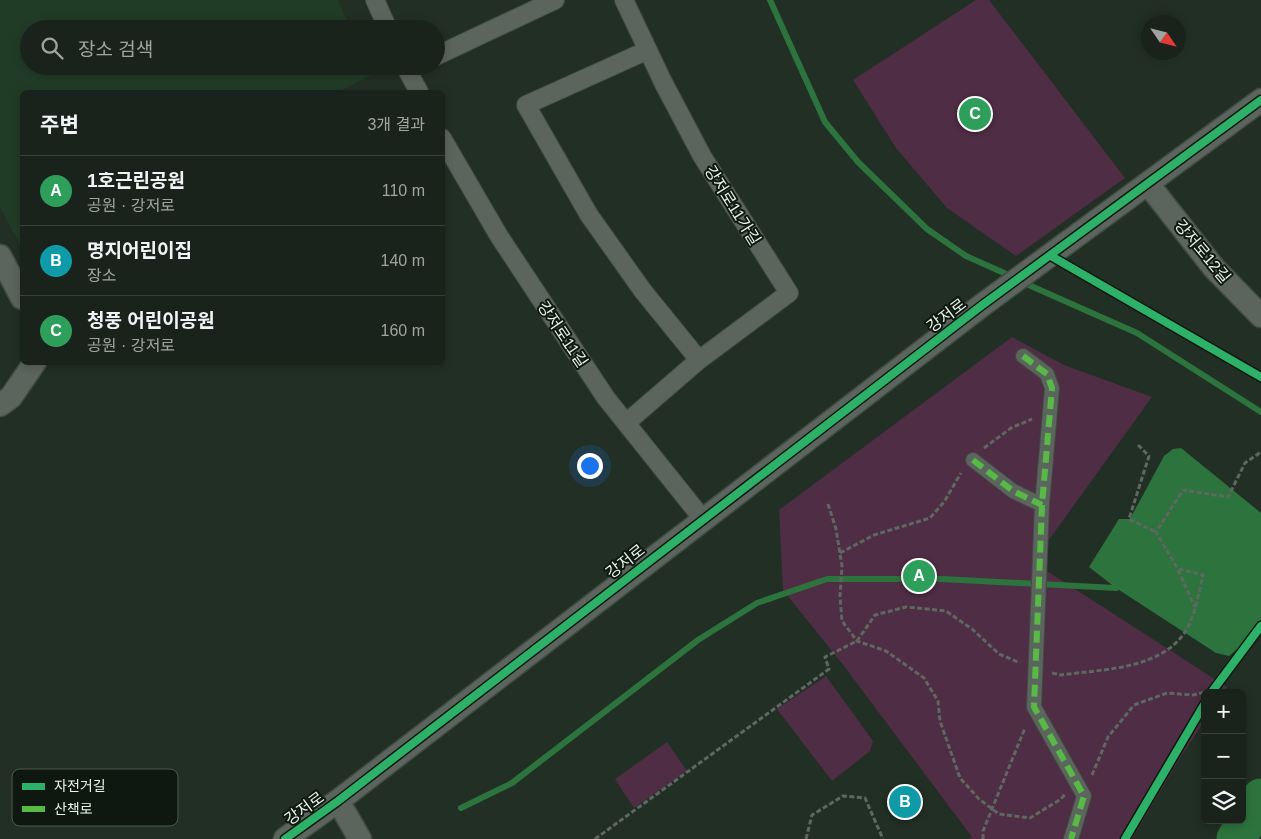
<!DOCTYPE html>
<html lang="ko">
<meta charset="utf-8">
<style>
:root{--surface:#1a231b;--page:#232b24;--text:#f1f3f6;--muted:#9fa4a3;--line:#38403a;--accent:#a2b0a3}
body{margin:0;font-family:Arial,"Noto Sans KR",sans-serif;background:var(--page);color:var(--text)}
.controls{position:absolute;right:15px;bottom:15px;display:grid;overflow:hidden;border-radius:8px;box-shadow:0 2px 8px #0003}
.controls button{width:45px;height:45px;display:grid;place-items:center;padding:0;border:0;border-bottom:1px solid var(--line);background:var(--surface);color:var(--text);font:25px sans-serif}
.compass{position:absolute;left:1141px;top:15px;width:45px;height:45px;border-radius:50%;background:var(--surface);box-shadow:0 2px 8px #0003;rotate:125deg}
.you{position:absolute;left:589px;top:465px;width:18px;height:18px;margin:-12px;border:4px solid #fff;border-radius:50%;background:#1a73e8;box-shadow:0 0 0 8px #1a73e833}
.badge{display:grid;place-items:center;width:32px;height:32px;border-radius:50%;background:var(--accent);color:#fff;font-size:16px;font-weight:700}
.pin{position:absolute;translate:-50% -50%;border:2px solid #fff;box-shadow:0 1px 5px #0006}
.list{margin:0;padding:0;list-style:none}
h2{display:flex;justify-content:space-between;align-items:center;height:65px;margin:0;padding:0 20px;font-size:21px}
h2 small{font-size:16px;font-weight:400;color:var(--muted)}
.list li{display:grid;grid-template-columns:32px 1fr auto;gap:15px;align-items:center;box-sizing:border-box;height:70px;padding:0 20px;border-top:1px solid var(--line)}
.list b{display:block;font-size:19px;white-space:nowrap}
.list p{margin:0;font-size:16px;white-space:nowrap;color:var(--muted)}
.list em{font-size:16px;font-style:normal;color:var(--muted)}
.icon{flex:none;width:28px;height:28px;fill:none;stroke:currentColor;stroke-width:2;stroke-linecap:round;stroke-linejoin:round}
.map{position:relative;flex:none;width:1261px;height:839px;overflow:hidden}
.search{position:absolute;background:var(--surface);box-shadow:0 2px 8px #0003;left:20px;top:20px;width:425px;height:55px;display:flex;align-items:center;gap:12px;box-sizing:border-box;padding:0 18px;border-radius:28px;color:var(--muted);font-size:19px}
.panel{position:absolute;background:var(--surface);box-shadow:0 2px 8px #0003;left:20px;top:90px;width:425px;height:275px;border-radius:8px}
.map>svg:first-child{display:block}
.built{fill:#213c26}
.green{fill:#4f2d45}
.water{fill:#2d733d}
.lines{fill:none;stroke-linecap:round;stroke-linejoin:round}
.stream{stroke:#2d733d;stroke-width:6}
.river{stroke:#2d733d;stroke-width:39}
.pedestrian-casing{stroke:#404b42;stroke-width:16}
.minor-casing{stroke:#404b42;stroke-width:20}
.tertiary-casing{stroke:#404b42;stroke-width:25}
.path{stroke:#5e6860;stroke-width:3;stroke-dasharray:5 2.5;stroke-linecap:butt}
.pedestrian{stroke:#5c655d;stroke-width:14}
.minor{stroke:#5c655d;stroke-width:18}
.tertiary{stroke:#5c655d;stroke-width:22}
.quiet{stroke:#58b947;stroke-width:6;stroke-dasharray:12 6;stroke-linecap:butt}
.cycleway-casing{stroke:#0e1810;stroke-width:11}
.cycleway{stroke:#2db169;stroke-width:8}
.labels{text-anchor:middle;stroke-width:4;stroke-linejoin:round;paint-order:stroke}
.street-label{font-size:16px;fill:#e7f5e8;stroke:#0e1810}
.key{fill:#0e1810;stroke:#4f5a51;stroke-width:1}
.key-label{font-size:14px;fill:#e7f5e8}
</style>
<div class="map">
<svg width="1261" height="839" viewBox="0 0 1261 839">
<rect width="100%" height="100%" fill="#222f24"/>
<path class="built" d="M0,0H338L351,29H29V66H369L373,74L338,92H22V248L0,207Z"/>
<path class="green" d="M976,0H989L1125,178L1016,256L947,208L896,148L853,80Z
M1012,337L1064,365L1152,397L1033,562L1227,687L1223,693H1205V720L1180,758L1132,839H969L972,837L844,666L783,590L779,510Z
M826,676L873,741L870,751L832,781L777,709Z
M667,742L687,771L634,808L615,779Z"/>
<path class="water" d="M1181,448L1261,513V620L1242,645L1229,656L1216,653L1116,588L1089,567L1119,519H1130L1164,456L1173,449Z"/>
<g class="lines">
<path class="stream" d="M770,0L825,122L858,162L927,229L966,256L1013,277
M1022,282L1137,333L1261,412
M461,808L512,783L698,640L757,603L827,579H941L1116,588"/>
<path class="river" d="M1236,839L1261,798"/>
<defs>
<path id="pedestrian" d="M1023,356L1047,374L1052,388L1042,505L1034,707L1084,796L1071,839
M973,460L1013,491L1042,505"/>
<path id="minor" d="M375,0L388,29
M624,0L663,82L702,156L789,293L699,360L626,423
M648,50L526,105L589,215L643,291L699,360
M436,56L555,0
M405,66L419,92
M442,138L499,236L606,398L702,518"/>
<path id="tertiary" d="M1148,184L1214,268L1261,316
M0,256L22,298
M0,405L11,397L35,362
M338,801L360,839
M285,839L338,801L981,306L1261,100"/>
</defs>
<use href="#pedestrian" class="pedestrian-casing"/>
<use href="#minor" class="minor-casing"/>
<use href="#tertiary" class="tertiary-casing"/>
<path class="path" d="M1138,445L1149,456L1129,519L1156,532
M984,448L1011,428L1032,419
M828,504L836,529L842,566L840,596L842,621L857,641L886,651L924,678L938,701L940,721L960,778L979,799L999,814L1030,818L1061,799L1065,794
M840,553L874,535L930,518L944,502L961,473
M1178,570L1195,607
M1052,673L1061,675C1103,669 1165,670 1188,627C1196,611 1199,592 1203,575L1178,569L1156,532L1183,490L1228,497L1245,463L1261,452
M1092,775L1108,737L1134,705L1167,693L1193,695L1213,690
M595,839L829,669L825,657L857,641L875,615L906,607L946,611L972,629L999,654L1020,663
M806,839L812,815L843,796L865,798L883,839
M983,839V831L1025,728"/>
<use href="#pedestrian" class="pedestrian"/>
<use href="#minor" class="minor"/>
<use href="#tertiary" class="tertiary"/>
<path class="quiet" d="M1023,356L1047,374L1052,388L1042,505L1034,707L1084,796L1071,839
M973,460L1013,491L1042,505"/>
<defs>
<path id="cycleway" d="M1051,256L1261,377
M1211,693L1261,626
M285,839L338,801L981,306L1261,100
M1125,839L1205,703"/>
</defs>
<use href="#cycleway" class="cycleway-casing"/>
<use href="#cycleway" class="cycleway"/>
</g>
<g class="labels">
<g class="street-label">
<text transform="translate(733 205) rotate(58)" y="6">강저로11가길</text>
<text transform="translate(1203 251) rotate(50)" y="6">강저로12길</text>
<text transform="translate(946 315) rotate(-37)" y="6">강저로</text>
<text transform="translate(563 334) rotate(56)" y="6">강저로11길</text>
<text transform="translate(625 561) rotate(-38)" y="6">강저로</text>
<text transform="translate(304 808) rotate(-36)" y="6">강저로</text>
</g>
</g>
<rect x="12" y="769" width="166" height="57" rx="8" class="key"/>
<rect x="22" y="783" width="23" height="7" fill="#2db169"/>
<rect x="22" y="806" width="23" height="6" fill="#58b947"/>
<g class="key-label">
<text x="54" y="791">자전거길</text>
<text x="54" y="814">산책로</text>
</g>
</svg>
<div class="controls">
<button>+</button>
<button>−</button>
<button><svg class="icon" aria-label="layers" viewBox="0 0 24 24"><path d="M12 4l9 5-9 5-9-5zM3 14l9 5 9-5"/></svg></button>
</div>
<svg class="compass" viewBox="-18 -18 36 36"><path d="M0-13l5 13h-10z" fill="#e53935"/><path d="M0 13l5-13h-10z" fill="#9fa4a3"/></svg>
<div class="you"></div>
<div class="pin badge" style="left:919px;top:576px;background:#2e9e5b">A</div>
<div class="pin badge" style="left:905px;top:802px;background:#0f9aa8">B</div>
<div class="pin badge" style="left:975px;top:114px;background:#2e9e5b">C</div>
<div class="search"><svg class="icon" aria-label="search" viewBox="0 0 24 24"><circle cx="10" cy="10" r="6"/><path d="M15 15l6 6"/></svg>장소 검색</div>
<section class="panel">
<h2>주변<small>3개 결과</small></h2>
<ul class="list">
<li><span class="badge" style="background:#2e9e5b">A</span><div><b>1호근린공원</b><p>공원 · 강저로</p></div><em>110 m</em></li>
<li><span class="badge" style="background:#0f9aa8">B</span><div><b>명지어린이집</b><p>장소</p></div><em>140 m</em></li>
<li><span class="badge" style="background:#2e9e5b">C</span><div><b>청풍 어린이공원</b><p>공원 · 강저로</p></div><em>160 m</em></li>
</ul>
</section>
</div>
